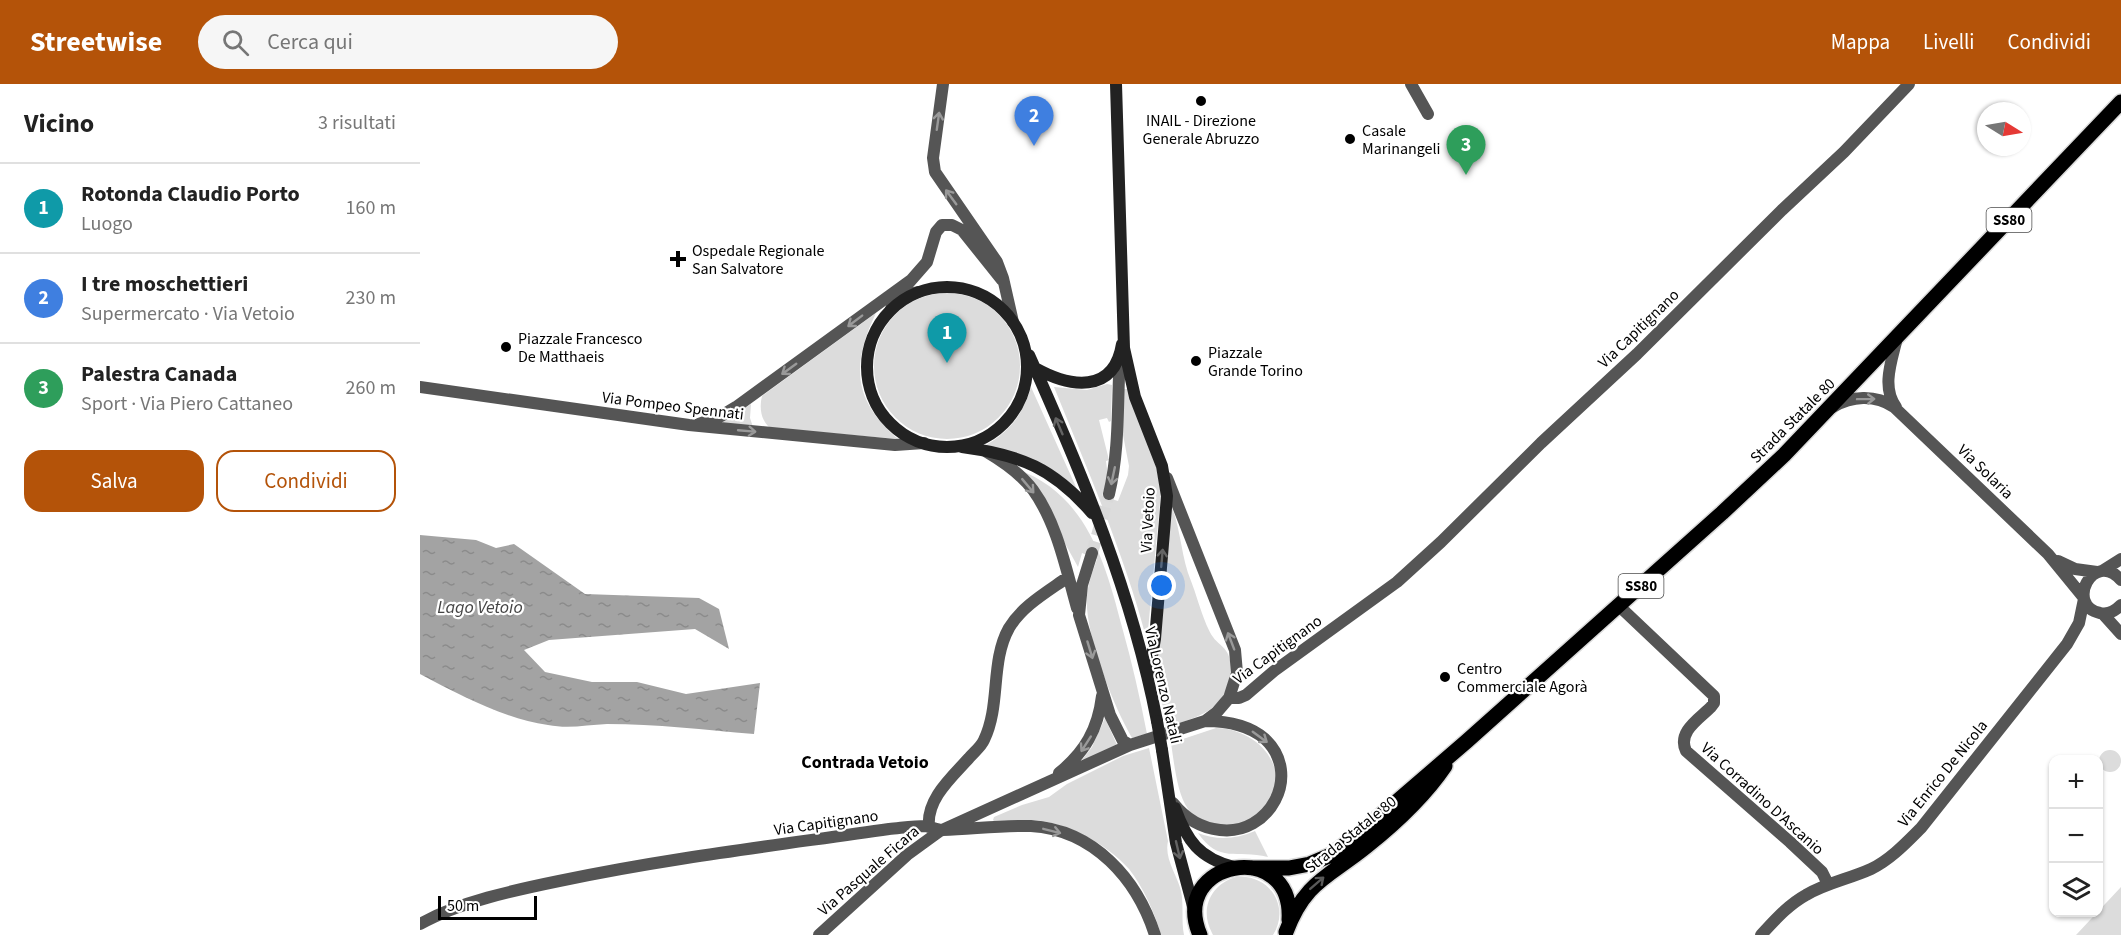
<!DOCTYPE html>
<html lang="it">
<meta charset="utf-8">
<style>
:root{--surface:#fff;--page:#f6f6f6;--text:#222;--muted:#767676;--line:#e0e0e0;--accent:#b45309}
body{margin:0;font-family:"Source Sans 3",sans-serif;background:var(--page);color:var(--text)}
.controls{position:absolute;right:18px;bottom:18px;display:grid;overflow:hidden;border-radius:12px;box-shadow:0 2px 4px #0004}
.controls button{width:54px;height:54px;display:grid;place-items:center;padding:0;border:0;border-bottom:2px solid var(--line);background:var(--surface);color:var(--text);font:30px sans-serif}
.compass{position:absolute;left:1557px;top:18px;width:54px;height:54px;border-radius:50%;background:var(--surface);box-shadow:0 2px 4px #0004;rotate:101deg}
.scale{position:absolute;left:18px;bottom:15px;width:99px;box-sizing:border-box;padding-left:6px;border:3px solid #000;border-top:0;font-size:16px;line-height:21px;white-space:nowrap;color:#000;-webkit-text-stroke:4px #fff;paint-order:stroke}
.you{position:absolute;left:742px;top:502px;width:21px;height:21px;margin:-15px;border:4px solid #fff;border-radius:50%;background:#1a73e8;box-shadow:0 0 0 9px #1a73e833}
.badge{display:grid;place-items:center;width:39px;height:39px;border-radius:50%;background:var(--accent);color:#fff;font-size:20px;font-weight:700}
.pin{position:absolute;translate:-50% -50px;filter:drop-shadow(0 2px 3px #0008)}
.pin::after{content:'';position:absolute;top:32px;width:21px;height:18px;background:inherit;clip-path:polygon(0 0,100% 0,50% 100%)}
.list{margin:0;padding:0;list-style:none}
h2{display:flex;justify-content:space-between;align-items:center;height:78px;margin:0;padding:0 24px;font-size:26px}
h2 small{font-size:20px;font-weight:400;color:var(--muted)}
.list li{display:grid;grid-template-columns:39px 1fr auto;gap:18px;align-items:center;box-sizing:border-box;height:90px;padding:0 24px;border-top:2px solid var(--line)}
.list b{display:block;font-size:22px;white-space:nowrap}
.list p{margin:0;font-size:20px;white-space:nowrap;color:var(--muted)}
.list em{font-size:20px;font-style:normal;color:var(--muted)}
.actions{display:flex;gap:12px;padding:18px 24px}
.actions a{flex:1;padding:14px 0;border:2px solid var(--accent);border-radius:18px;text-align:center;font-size:21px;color:var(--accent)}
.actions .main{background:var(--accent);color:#fff}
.icon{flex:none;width:33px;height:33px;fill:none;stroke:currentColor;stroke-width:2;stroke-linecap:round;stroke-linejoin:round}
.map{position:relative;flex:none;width:1701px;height:851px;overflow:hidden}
header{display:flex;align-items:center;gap:36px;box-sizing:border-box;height:84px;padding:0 30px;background:var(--accent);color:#fff}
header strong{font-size:28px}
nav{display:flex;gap:33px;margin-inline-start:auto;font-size:21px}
.search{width:420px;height:54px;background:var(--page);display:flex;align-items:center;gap:15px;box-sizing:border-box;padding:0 21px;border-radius:33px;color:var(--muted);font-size:22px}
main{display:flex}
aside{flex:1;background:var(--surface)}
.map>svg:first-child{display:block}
.grass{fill:#dcdcdc}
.water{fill:url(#water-ripples)}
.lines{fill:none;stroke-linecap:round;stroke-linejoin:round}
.street-tunnel{stroke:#d9d9d9;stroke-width:12;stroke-dasharray:12 6;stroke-linecap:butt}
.primary-casing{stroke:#dbdbdb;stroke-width:18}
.street{stroke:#555;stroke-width:12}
.secondary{stroke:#222;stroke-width:12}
.primary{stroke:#000;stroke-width:15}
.secondary-bridge{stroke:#222;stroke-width:12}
.oneway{stroke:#999}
.oneway2{stroke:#646464}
.oneway3{stroke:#595959}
.poi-dot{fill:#000;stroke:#fff;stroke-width:2}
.labels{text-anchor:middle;stroke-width:4.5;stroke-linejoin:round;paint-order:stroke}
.shield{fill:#fff;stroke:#4c4c4c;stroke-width:1.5}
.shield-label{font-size:15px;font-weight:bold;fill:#000}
.poi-label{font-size:16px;fill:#000;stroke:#fff;text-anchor:start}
.street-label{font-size:16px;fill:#000;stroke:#fff}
.water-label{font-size:18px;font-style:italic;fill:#444;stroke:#fff}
.neighbourhood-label{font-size:18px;font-weight:bold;fill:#000;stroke:#fff}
</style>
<header>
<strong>Streetwise</strong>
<div class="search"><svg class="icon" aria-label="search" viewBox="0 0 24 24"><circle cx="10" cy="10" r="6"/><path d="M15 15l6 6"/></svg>Cerca qui</div>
<nav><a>Mappa</a><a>Livelli</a><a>Condividi</a></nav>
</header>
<main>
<aside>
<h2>Vicino<small>3 risultati</small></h2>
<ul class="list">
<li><span class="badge" style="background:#0f9aa8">1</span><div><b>Rotonda Claudio Porto</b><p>Luogo</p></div><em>160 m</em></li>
<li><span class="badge" style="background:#3f7fe0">2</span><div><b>I tre moschettieri</b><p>Supermercato · Via Vetoio</p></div><em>230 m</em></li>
<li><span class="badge" style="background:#2e9e5b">3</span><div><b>Palestra Canada</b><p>Sport · Via Piero Cattaneo</p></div><em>260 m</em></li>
</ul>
<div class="actions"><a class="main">Salva</a><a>Condividi</a></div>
</aside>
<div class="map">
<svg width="1701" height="851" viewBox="0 0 1701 851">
<defs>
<pattern id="water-ripples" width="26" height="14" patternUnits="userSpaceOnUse" patternTransform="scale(1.5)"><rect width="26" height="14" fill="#a3a3a3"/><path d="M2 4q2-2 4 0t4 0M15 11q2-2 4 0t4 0" fill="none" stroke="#8b8b8b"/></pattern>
</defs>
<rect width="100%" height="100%" fill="#fff"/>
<path class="grass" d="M454 282a73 73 0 1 1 146 0a73 73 0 1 1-146 0Z
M456,229C431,281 433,316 478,355L350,344C341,336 339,324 342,312Z
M687,300L692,301L691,337L689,338L687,334L679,336L689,376L686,377L688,393L682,412L698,417L708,391L709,382L703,351V305H708L734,373L741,408L727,557C704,469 668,387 634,303L667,306Z
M611,303L656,403C622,376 606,372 564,362C589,348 603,331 611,303Z
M331,320L330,334L333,343L300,340Z
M597,385C667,411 685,478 702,543C712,578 720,614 727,650L712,654C693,621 664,549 667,512C668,499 673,487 677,475L662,469L658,483L642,454Z
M751,421C761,445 761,473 771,497C777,512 784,540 793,553C797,559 804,562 808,570C812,579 811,592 808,601C798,630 773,634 747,643L736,590Z
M685,634L697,661L659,680L672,663Z
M796,644C825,644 859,667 856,700C853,726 824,745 799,741C786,738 776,737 768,725C757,710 754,678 751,659Z
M729,664L748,757C744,775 757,790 761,807C764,822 761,836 764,851H741C735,829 723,803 709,785C686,759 646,738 612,736C600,736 587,738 575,738L573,736L574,733L602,721L629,713L647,700L703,672Z
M1679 677a11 11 0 1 1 22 0a11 11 0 1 1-22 0Z
M835,747L848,773C816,765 799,780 778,749C798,757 816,755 835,747Z
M816,793C849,789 871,823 853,851H793L792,849C779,825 791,800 816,793Z
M1701,803V851H1656Z"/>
<path class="water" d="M0,451L56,456L76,464L94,460L165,510L279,514L299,525L309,565L275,545L129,556L104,566L125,588L172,598H217L266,610L340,599L334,650C285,646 236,640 187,640C167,641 148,645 128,641C82,634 40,611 0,590Z"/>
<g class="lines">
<path class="street-tunnel" d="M672,469L689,410"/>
<defs>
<path id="primary" d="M832,784H869L890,780L911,771L938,751L1047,657L1302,429L1364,371L1701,18
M866,848C885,797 909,793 947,762C977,738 1004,713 1025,682
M780,851C748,776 874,753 869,836"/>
</defs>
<use href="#primary" class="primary-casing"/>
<path class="street" d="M523,0L513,74L515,88L577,178L583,194L593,238
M991,0L1008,30
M476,214L498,208
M471,225L486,202L507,178L516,148L522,141H532L542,146L582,196
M0,303L269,341L475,361L504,359
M1413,323C1431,312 1455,310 1474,323L1628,470L1664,514
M1476,323C1461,303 1472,276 1477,254
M279,340L301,332L316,323L491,196
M567,368C584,378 601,390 613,406C637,439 646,485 657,524
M689,410C700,364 697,318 700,271
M672,469L662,501L659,531L690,631L703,657L710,661
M1638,477L1655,485L1677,488
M1682,487L1701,475
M1701,496C1673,465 1645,522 1680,529C1688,531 1695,527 1701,521
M1199,522L1294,612V619L1291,623C1279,635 1257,648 1266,667L1370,758L1402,788L1408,800
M1683,530L1701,550
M809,614H819L826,611L854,587L977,498L1021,458L1121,359L1217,270L1362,126L1424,68L1489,0
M639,689C665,668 678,645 682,612
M753,719C765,734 780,744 800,746C849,752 883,691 845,655C829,641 805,637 785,637
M509,743C506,715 532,693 549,674C554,668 561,663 564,656C581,621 570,578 589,544C602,522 627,508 648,493
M0,840C39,818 95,806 139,797C248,774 359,761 469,745C481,744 493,742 506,742C512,743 517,746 523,746C553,745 582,741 611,742C674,746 717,795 735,851
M399,851L487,771L520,747L710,661L785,637L797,628L809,614L817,589L815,566L747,394
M1341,851C1355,836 1368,821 1386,811C1406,799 1429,795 1451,785C1470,776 1486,759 1501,744L1647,560L1659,539L1664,515"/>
<path class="secondary" d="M696,0L704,264L715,313L742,382L747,412L735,555L728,594
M447 283a80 80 0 1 1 160 0a80 80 0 1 1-160 0Z
M609,271C662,389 712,509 737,637
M615,284C649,303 694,311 702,260
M542,363C601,371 633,384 672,429
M742,666L756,759L774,826
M755,724C767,757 779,774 814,783"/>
<use href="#primary" class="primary"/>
<path class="secondary-bridge" d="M737,637L742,666"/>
</g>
<defs><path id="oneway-shaft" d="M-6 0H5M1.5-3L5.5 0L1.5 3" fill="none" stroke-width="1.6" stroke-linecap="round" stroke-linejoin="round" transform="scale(1.5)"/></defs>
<g class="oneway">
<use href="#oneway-shaft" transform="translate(518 37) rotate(-82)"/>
<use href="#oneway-shaft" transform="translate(531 113) rotate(-126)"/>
<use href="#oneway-shaft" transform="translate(435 237) rotate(143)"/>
<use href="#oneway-shaft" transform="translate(369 285) rotate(144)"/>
<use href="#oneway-shaft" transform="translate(1446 315) rotate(-1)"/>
<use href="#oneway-shaft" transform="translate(327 347) rotate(5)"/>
<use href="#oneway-shaft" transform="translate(693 392) rotate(102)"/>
<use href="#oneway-shaft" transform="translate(608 402) rotate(50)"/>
<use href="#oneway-shaft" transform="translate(811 557) rotate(-111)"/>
<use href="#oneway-shaft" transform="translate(670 566) rotate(73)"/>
<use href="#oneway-shaft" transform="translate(840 653) rotate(36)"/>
<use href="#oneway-shaft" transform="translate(666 660) rotate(123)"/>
<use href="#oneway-shaft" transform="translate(632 747) rotate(14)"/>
</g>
<g class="oneway2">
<use href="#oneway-shaft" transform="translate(639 342) rotate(-113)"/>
<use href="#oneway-shaft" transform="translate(742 474) rotate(-85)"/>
<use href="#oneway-shaft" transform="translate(758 766) rotate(77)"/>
</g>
<use class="oneway3" href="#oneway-shaft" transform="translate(897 799) rotate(-41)"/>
<g class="poi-dot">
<circle cx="781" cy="17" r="6"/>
<circle cx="930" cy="55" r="6"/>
<path d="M255 166h6v6h6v6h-6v6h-6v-6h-6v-6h6z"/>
<circle cx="86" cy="263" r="6"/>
<circle cx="776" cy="277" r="6"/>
<circle cx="1025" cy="593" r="6"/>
</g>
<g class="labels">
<g class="shield">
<rect x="1566.5" y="124" width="45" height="24" rx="4.5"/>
<rect x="1198.5" y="490" width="45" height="24" rx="4.5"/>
</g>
<g class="shield-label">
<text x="1589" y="141">SS80</text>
<text x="1221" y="507">SS80</text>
</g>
<g class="poi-label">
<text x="781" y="42" text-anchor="middle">INAIL - Direzione<tspan x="781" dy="18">Generale Abruzzo</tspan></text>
<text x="942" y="52">Casale<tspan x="942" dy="18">Marinangeli</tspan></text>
<text x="272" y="172">Ospedale Regionale<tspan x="272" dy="18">San Salvatore</tspan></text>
<text x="98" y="260">Piazzale Francesco<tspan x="98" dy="18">De Matthaeis</tspan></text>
<text x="788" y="274">Piazzale<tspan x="788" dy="18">Grande Torino</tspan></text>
<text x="1037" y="590">Centro<tspan x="1037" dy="18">Commerciale Agorà</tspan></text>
</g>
<g class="street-label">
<text transform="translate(1218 244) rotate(-44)" y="6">Via Capitignano</text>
<text transform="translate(253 321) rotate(7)" y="6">Via Pompeo Spennati</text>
<text transform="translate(1372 336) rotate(-45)" y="6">Strada Statale 80</text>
<text transform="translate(1566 387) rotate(44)" y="6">Via Solaria</text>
<text transform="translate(727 436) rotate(-87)" y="6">Via Vetoio</text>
<text transform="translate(857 565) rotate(-36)" y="6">Via Capitignano</text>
<text transform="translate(744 601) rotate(77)" y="6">Via Lorenzo Natali</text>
<text transform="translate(1522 689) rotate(-51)" y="6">Via Enrico De Nicola</text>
<text transform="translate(1343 714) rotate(42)" y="6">Via Corradino D'Ascanio</text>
<text transform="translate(406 738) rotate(-8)" y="6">Via Capitignano</text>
<text transform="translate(930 750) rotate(-39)" y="6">Strada Statale 80</text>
<text transform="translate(448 786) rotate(-41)" y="6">Via Pasquale Ficara</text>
</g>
<g class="water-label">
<text x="60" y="529">Lago Vetoio</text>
</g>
<g class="neighbourhood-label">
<text x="445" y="684">Contrada Vetoio</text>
</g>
</g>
</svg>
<div class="controls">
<button>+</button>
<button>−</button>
<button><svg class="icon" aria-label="layers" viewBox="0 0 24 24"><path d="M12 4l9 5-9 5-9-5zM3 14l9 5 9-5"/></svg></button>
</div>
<svg class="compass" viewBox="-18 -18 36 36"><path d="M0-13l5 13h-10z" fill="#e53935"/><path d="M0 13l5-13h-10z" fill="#767676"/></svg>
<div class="scale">50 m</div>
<div class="you"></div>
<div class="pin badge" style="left:527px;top:279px;background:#0f9aa8">1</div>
<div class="pin badge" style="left:614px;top:62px;background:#3f7fe0">2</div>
<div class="pin badge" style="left:1046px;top:91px;background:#2e9e5b">3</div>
</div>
</main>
